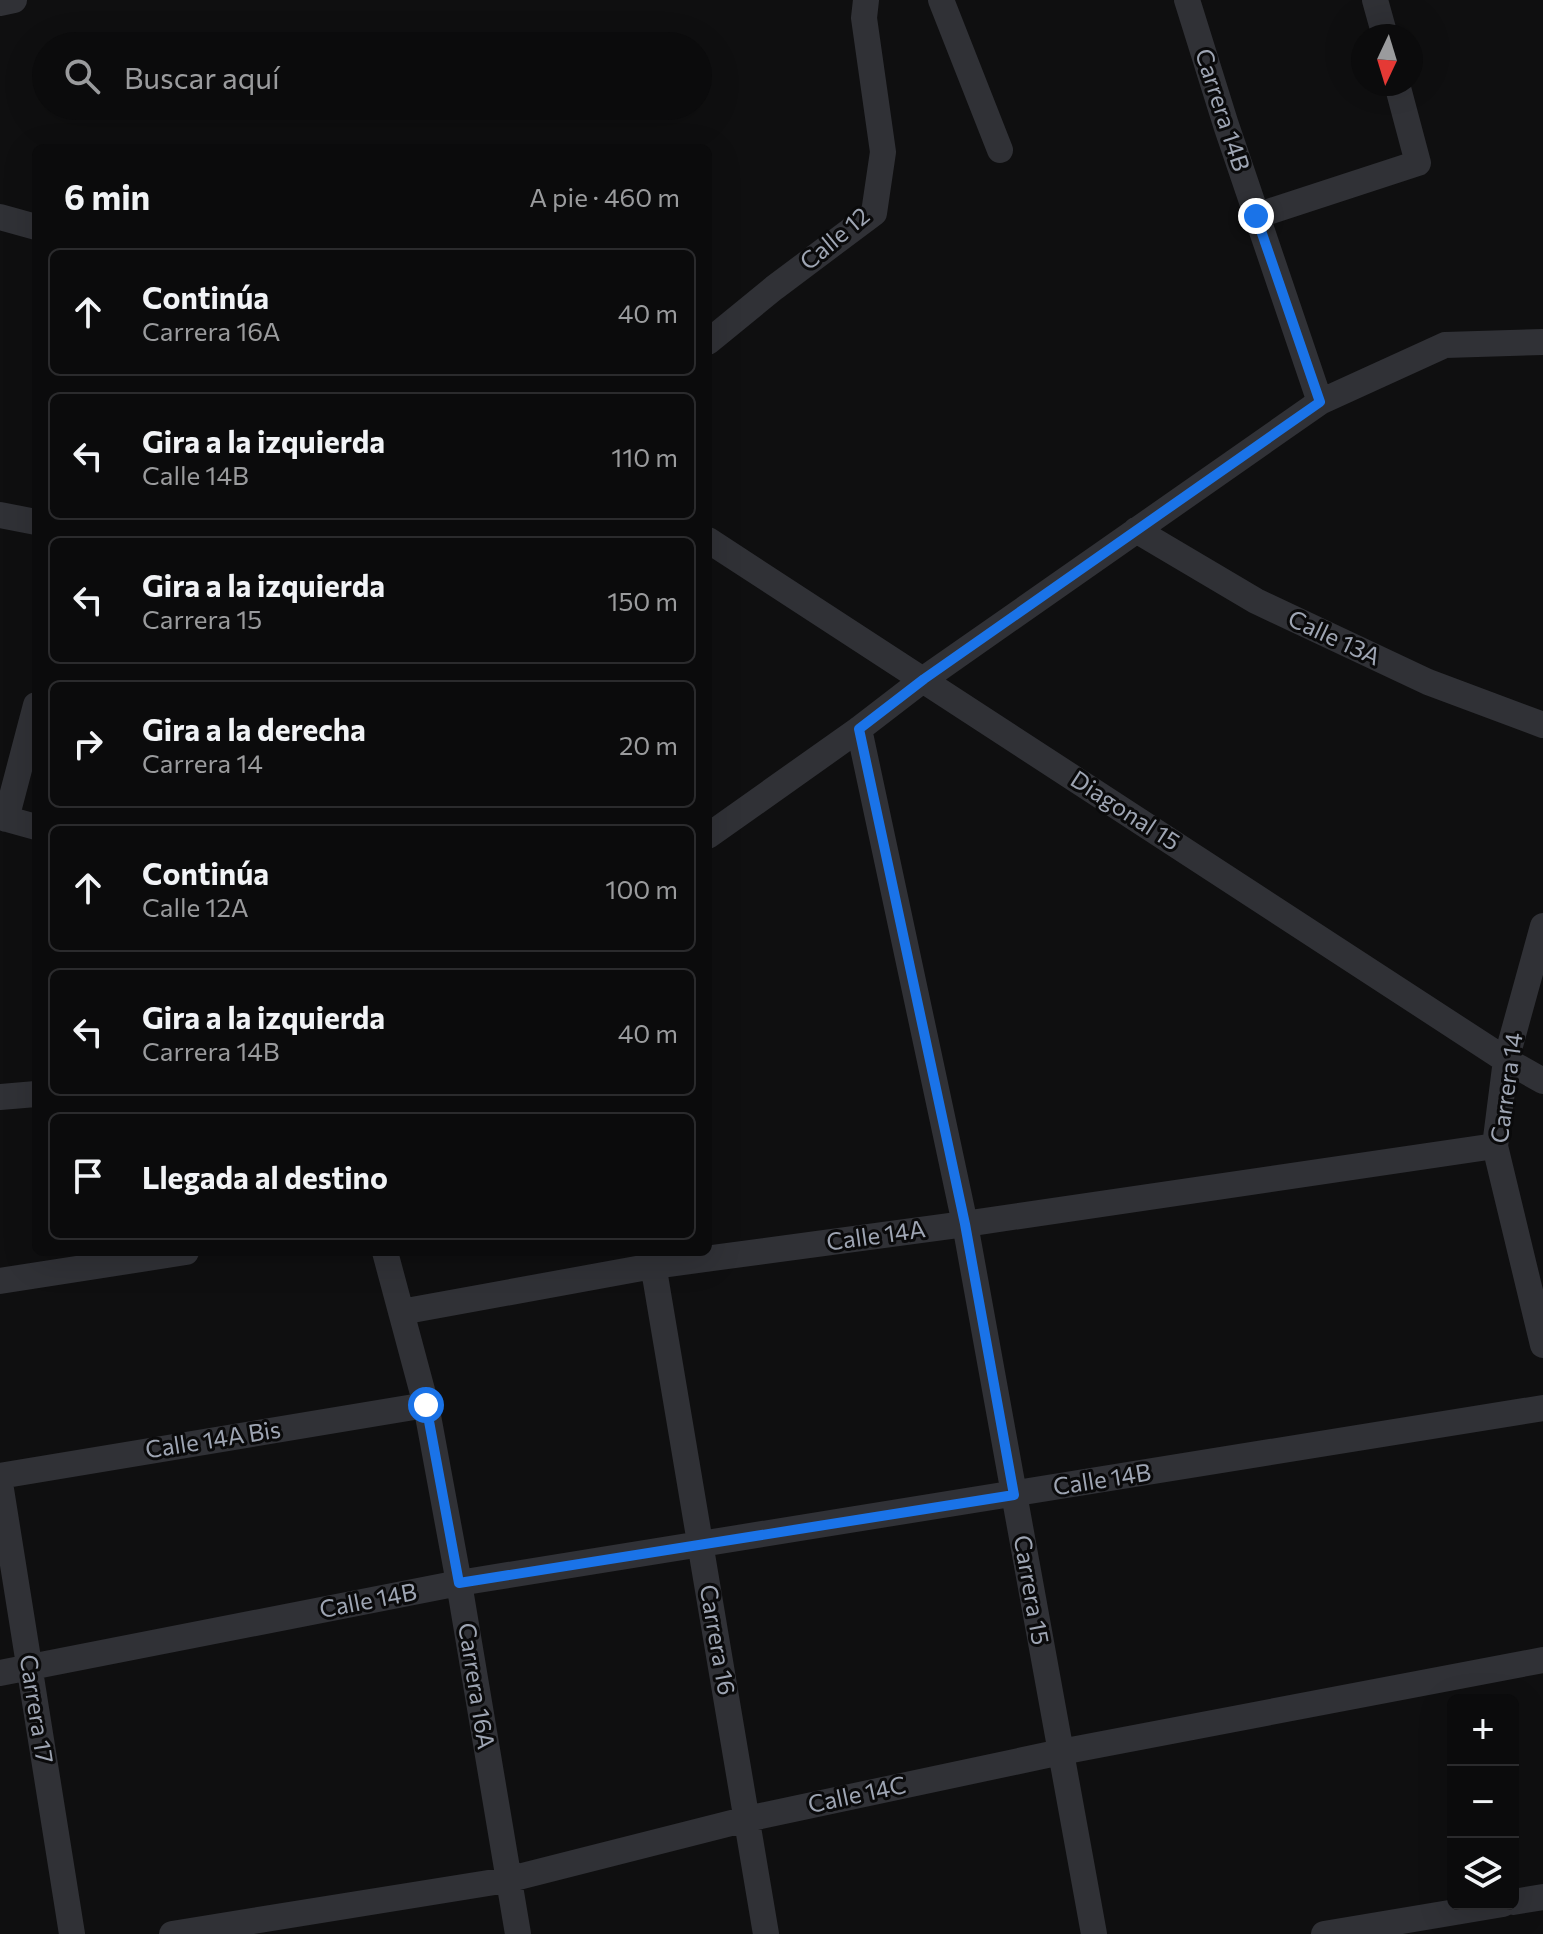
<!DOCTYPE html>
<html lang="es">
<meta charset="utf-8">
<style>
:root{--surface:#0b0b0c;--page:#19191a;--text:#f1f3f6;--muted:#9a9b9d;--line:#2b2b2d}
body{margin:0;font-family:Commissioner,sans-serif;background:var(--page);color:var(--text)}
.controls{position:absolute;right:24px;bottom:24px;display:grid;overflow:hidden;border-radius:12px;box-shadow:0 8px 32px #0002}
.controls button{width:72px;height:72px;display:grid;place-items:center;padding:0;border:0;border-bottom:2px solid var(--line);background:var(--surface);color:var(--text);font:40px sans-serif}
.compass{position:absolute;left:1351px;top:24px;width:72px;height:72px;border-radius:50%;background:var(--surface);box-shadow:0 8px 32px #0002;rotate:184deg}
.stop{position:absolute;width:24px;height:24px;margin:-18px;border:6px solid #1a73e8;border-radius:50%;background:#fff}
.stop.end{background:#1a73e8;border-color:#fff;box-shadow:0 2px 8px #0008}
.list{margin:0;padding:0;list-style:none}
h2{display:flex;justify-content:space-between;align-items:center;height:104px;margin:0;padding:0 32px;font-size:34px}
h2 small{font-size:26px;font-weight:400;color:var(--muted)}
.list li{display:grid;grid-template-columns:52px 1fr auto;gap:24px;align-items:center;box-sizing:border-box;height:128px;margin:0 16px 16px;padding:0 16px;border:2px solid var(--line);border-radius:12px}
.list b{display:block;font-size:30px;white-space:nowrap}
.list p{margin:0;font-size:26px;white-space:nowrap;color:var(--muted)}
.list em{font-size:26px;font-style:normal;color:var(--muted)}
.icon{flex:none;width:44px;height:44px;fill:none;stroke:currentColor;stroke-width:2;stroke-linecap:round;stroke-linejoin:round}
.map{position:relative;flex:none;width:1543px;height:1934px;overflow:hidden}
.search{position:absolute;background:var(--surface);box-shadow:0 8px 32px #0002;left:32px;top:32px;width:680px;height:88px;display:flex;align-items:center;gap:20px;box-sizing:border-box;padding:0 28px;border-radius:44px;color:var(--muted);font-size:30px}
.panel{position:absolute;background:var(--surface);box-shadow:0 8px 32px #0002;left:32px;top:144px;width:680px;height:1112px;border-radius:12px}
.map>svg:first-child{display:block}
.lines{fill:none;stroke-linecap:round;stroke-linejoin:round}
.minor{stroke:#303136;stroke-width:26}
.route{stroke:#1a73e8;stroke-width:10}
.labels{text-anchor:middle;stroke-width:6;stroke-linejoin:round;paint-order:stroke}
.street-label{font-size:24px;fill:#9ea5b3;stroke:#0a0a0b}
</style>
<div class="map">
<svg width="1543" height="1934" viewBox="0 0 1543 1934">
<rect width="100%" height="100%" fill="#0f0f10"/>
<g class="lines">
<path class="minor" d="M941,0L1000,150
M1187,0L1226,125L1320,402
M1375,0L1385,36
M0,3L14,0
M1256,216L1418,163L1397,84
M0,217L36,227
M708,342L774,288L874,213L883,152L864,18L866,0
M0,515L36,522
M1136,530L1256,601L1428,682L1543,725
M708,540L1506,1060L1543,1081
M859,729L965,1224L1094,1934
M0,817L36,827
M6,819L36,705
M708,836L859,729L924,679L1320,402L1445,345L1543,342
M1543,926L1506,1060L1495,1146L1543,1345
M0,1097L36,1094
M385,1252L426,1405L459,1583L518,1934
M651,1252L766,1934
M0,1281L186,1252
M401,1312L653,1266L965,1224L1495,1146
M0,1476L426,1405
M0,1483L72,1934
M0,1673L459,1583L1543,1408
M1513,1902L1543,1897
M172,1934L507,1880L747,1819L1061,1752L1543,1660
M1324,1934L1503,1904"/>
</g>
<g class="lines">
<path class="route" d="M426,1405L459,1583L1014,1495L965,1224L859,729L924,679L1320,402L1256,216"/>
</g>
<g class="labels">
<g class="street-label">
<text transform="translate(1222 110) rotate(72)" y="8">Carrera 14B</text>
<text transform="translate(835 239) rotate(-40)" y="8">Calle 12</text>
<text transform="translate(1334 638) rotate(25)" y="8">Calle 13A</text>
<text transform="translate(1125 811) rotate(33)" y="8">Diagonal 15</text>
<text transform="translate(1507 1088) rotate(-82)" y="8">Carrera 14</text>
<text transform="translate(876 1236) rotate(-8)" y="8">Calle 14A</text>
<text transform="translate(213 1440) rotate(-9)" y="8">Calle 14A Bis</text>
<text transform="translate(1102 1480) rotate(-9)" y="8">Calle 14B</text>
<text transform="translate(1031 1590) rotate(80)" y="8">Carrera 15</text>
<text transform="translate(368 1601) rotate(-11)" y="8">Calle 14B</text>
<text transform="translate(717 1640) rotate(80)" y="8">Carrera 16</text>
<text transform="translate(476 1686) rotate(81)" y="8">Carrera 16A</text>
<text transform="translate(36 1709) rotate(81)" y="8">Carrera 17</text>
<text transform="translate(857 1795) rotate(-12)" y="8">Calle 14C</text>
</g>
</g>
</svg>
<div class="controls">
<button>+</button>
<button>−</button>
<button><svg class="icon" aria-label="layers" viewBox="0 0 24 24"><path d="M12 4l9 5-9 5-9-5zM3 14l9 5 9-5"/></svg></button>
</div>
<svg class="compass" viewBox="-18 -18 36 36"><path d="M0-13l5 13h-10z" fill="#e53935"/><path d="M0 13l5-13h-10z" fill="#9a9b9d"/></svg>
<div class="stop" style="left:426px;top:1405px"></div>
<div class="stop end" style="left:1256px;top:216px"></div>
<div class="search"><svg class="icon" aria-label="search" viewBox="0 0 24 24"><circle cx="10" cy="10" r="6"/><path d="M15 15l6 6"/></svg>Buscar aquí</div>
<section class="panel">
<h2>6 min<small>A pie · 460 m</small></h2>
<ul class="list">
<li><svg class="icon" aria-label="ahead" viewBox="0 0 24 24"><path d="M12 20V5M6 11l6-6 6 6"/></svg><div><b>Continúa</b><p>Carrera 16A</p></div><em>40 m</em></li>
<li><svg class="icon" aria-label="left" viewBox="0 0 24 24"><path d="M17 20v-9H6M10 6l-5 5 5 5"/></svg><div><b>Gira a la izquierda</b><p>Calle 14B</p></div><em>110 m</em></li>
<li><svg class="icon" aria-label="left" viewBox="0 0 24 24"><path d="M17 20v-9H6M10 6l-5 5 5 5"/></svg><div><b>Gira a la izquierda</b><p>Carrera 15</p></div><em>150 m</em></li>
<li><svg class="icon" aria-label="right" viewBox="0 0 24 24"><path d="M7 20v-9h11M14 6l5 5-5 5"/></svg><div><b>Gira a la derecha</b><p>Carrera 14</p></div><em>20 m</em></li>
<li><svg class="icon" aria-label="ahead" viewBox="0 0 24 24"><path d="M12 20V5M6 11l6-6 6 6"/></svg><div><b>Continúa</b><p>Calle 12A</p></div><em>100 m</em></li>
<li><svg class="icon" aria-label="left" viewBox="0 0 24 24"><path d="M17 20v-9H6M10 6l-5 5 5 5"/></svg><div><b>Gira a la izquierda</b><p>Carrera 14B</p></div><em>40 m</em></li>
<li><svg class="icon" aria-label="arrive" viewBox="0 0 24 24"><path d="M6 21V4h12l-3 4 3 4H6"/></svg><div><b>Llegada al destino</b></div></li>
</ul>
</section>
</div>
